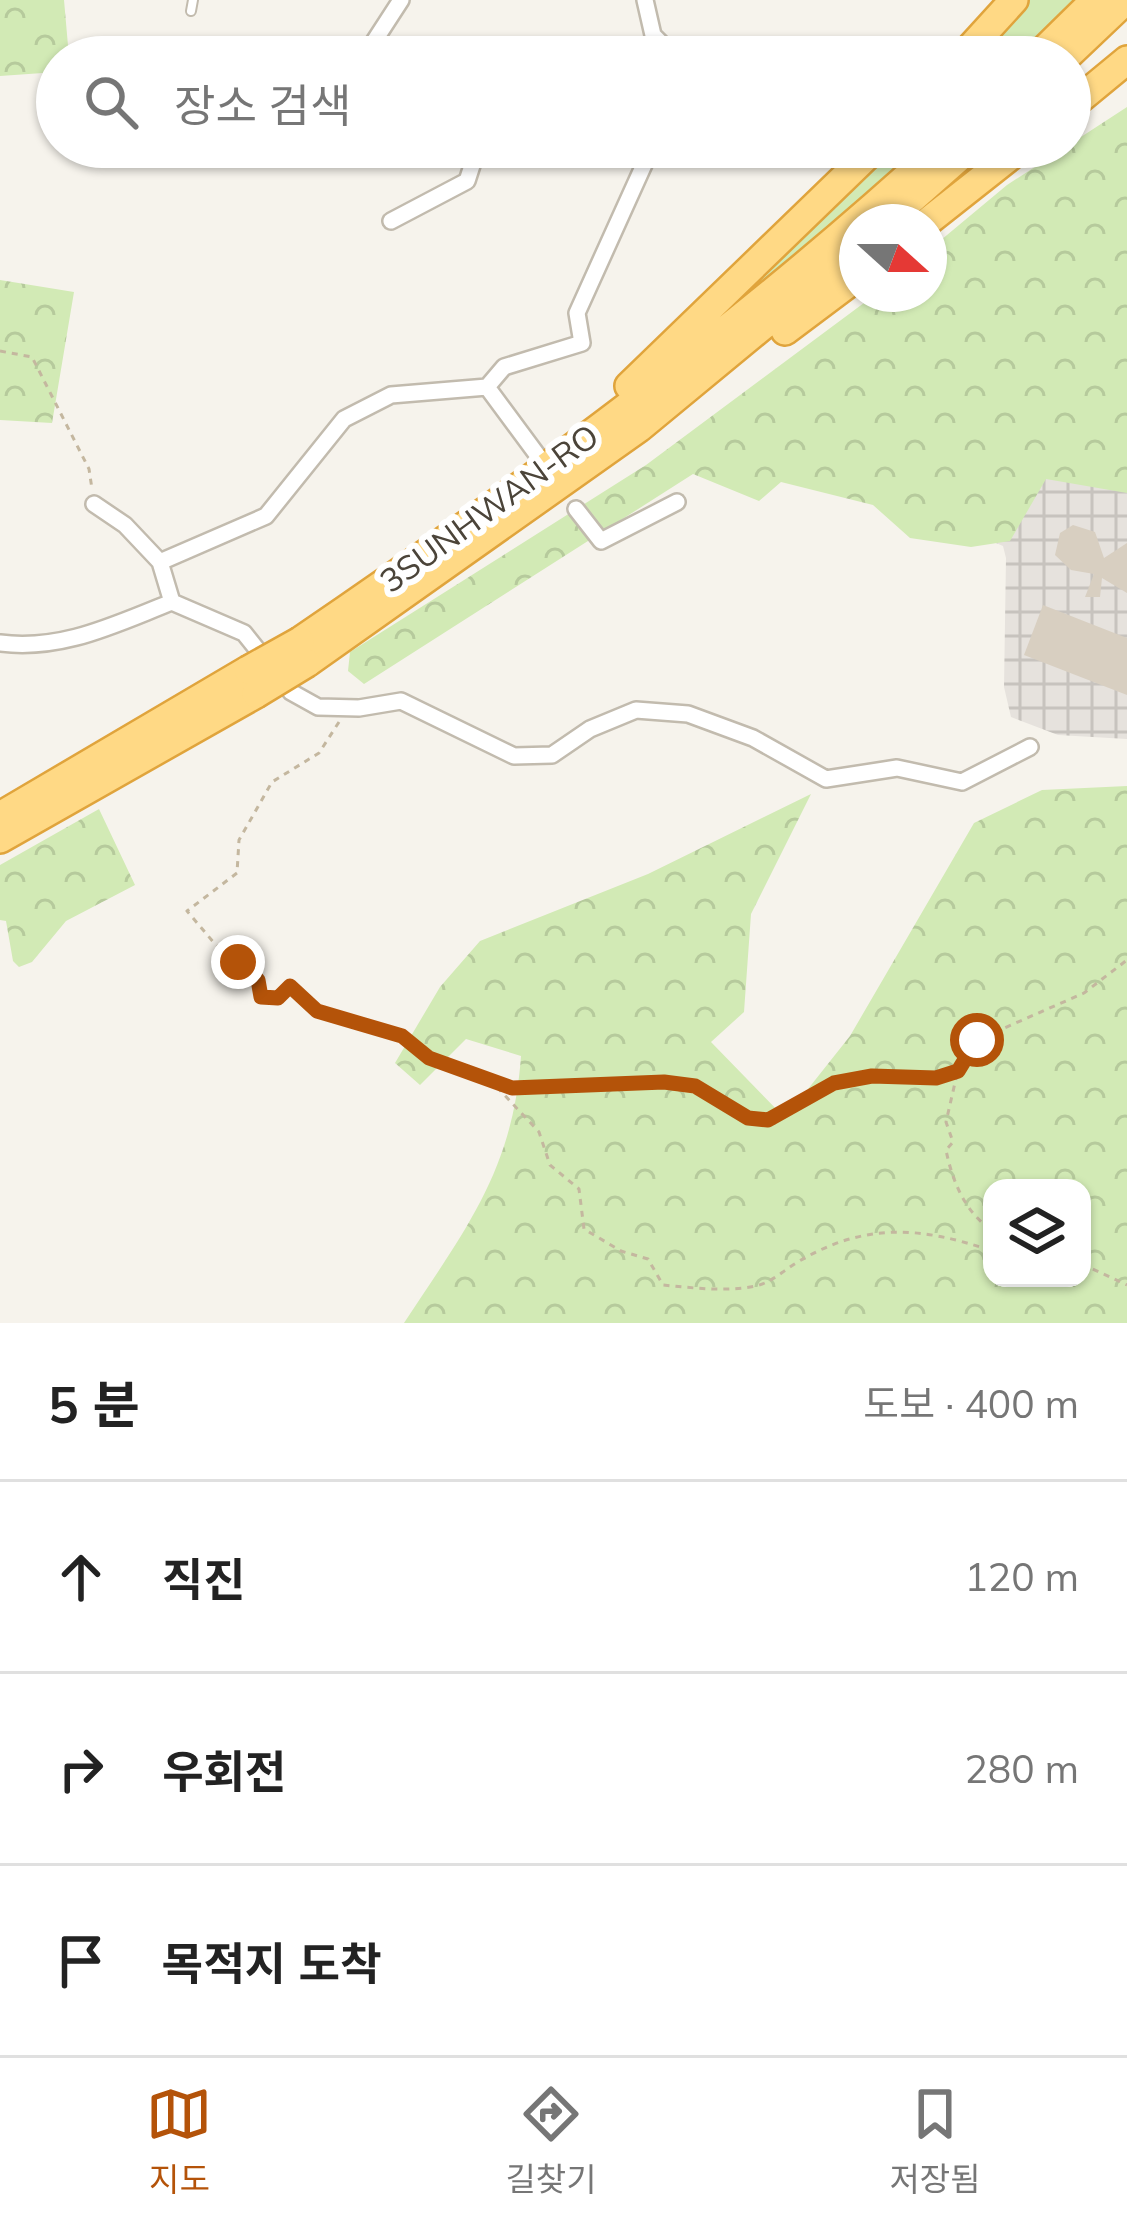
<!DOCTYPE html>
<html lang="ko">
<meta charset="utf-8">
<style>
:root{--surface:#fff;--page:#f2f2f2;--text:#222;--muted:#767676;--line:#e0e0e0;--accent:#b45309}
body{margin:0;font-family:Mulish,"Noto Sans KR",sans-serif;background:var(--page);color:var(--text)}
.controls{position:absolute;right:36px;bottom:36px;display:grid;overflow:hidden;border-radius:24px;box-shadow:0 3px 9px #0004}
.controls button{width:108px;height:108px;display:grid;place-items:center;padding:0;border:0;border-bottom:3px solid var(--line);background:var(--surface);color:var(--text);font:60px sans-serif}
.compass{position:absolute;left:839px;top:204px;width:108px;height:108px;border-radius:50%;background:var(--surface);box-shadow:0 3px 9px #0004;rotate:111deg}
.stop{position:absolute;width:36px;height:36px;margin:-27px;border:9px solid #b45309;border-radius:50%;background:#fff}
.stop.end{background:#b45309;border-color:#fff;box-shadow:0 3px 12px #0008}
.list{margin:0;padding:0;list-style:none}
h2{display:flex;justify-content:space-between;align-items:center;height:156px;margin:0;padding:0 48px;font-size:51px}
h2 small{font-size:39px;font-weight:400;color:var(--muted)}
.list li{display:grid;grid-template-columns:78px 1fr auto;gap:36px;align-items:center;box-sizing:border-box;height:192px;padding:0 48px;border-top:3px solid var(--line)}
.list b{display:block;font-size:45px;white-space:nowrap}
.list em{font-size:39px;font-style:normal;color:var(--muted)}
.icon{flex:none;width:66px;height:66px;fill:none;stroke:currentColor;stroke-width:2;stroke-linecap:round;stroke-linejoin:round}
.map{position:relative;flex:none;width:1127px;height:1323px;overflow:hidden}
.search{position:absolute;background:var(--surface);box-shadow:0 3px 9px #0004;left:36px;right:36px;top:36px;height:132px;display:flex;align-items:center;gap:30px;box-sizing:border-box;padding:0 42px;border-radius:66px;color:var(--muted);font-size:45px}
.sheet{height:732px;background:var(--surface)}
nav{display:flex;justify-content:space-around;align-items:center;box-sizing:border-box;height:168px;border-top:3px solid var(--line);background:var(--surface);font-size:33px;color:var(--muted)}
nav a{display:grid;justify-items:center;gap:6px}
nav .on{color:var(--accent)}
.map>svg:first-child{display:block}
.industrial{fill:url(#industrial-grid)}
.green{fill:#d2eab5}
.forest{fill:url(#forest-crowns);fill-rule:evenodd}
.building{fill:#d8cfc1}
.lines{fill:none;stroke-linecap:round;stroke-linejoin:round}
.service-casing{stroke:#c2bbae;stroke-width:12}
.minor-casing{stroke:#c2bbae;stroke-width:20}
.trunk-casing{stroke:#e0a43c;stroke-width:32}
.path{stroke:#c4b79f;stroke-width:3;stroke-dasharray:6 6;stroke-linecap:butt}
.service{stroke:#fff;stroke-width:8}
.minor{stroke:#fff;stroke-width:15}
.trunk{stroke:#ffd985;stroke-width:27}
.trunk-bridge-casing{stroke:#e0a43c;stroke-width:32;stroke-linecap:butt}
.trunk-bridge{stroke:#ffd985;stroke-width:27}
.route{stroke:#b45309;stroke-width:15}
.labels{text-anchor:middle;stroke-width:12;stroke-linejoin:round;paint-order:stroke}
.street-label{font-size:33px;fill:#4b4439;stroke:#fff}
</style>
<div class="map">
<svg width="1127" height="1323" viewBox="0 0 1127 1323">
<defs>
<pattern id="industrial-grid" width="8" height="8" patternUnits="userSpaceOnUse" patternTransform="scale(3)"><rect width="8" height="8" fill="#e6e2dd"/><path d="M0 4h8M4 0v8" fill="none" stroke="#c7c3be"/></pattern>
<pattern id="forest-crowns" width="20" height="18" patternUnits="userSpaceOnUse" patternTransform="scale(3)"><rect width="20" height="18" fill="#d2eab5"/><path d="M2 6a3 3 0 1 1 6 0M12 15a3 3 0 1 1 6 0" fill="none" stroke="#b6ca9c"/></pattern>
</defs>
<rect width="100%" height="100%" fill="#f6f3ec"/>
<path class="industrial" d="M967,393L1127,401V739L1058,735L1011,717L1004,687L1006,558L1003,546L989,540Z"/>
<path class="green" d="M1026,0H1081L1025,57H974Z
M887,147H927L687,344Z"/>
<path class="forest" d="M0,0H64L69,57H57V72L0,76Z
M1127,107V493L1046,479L1010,541L971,547L910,538L873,505L781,482L759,501L693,474L364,684L348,671L350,652L646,465L876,294H929V250L1007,185Z
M0,280L74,292L52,423L0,420Z
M1127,786V1323H404C465,1230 513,1171 521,1056L466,1039L420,1085L395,1063L440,987L480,941L648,874L811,794L751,914L744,1012L711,1042L785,1118L850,1036L974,823L1042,790ZM992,1188H1082V1278H992Z
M99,809L135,885L66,921L32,962L19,967L13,961L6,921L0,920V865Z"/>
<path class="building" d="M1073,525L1095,532L1104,558L1127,543V593L1102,578L1100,597H1085L1094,574L1071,570L1055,555L1060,533Z
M1043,605L1127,638V695L1024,655Z"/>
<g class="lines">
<defs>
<path id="service" d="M191,11L193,0"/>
<path id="minor" d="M645,0L653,35L675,57
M364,57L401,0
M391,221L467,181L478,147
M487,387L541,460
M94,504L125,525L160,562L266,516L344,419L391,395L487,387L504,367L582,343L577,313L652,147
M576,509L601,541L677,502
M160,562L172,602
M0,643C63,651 115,624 172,602L244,633L291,692L318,707L359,708L401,701L514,756L552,755L590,729L636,710L688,714L753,738L826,779L897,768L962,782L1030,747"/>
<path id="trunk" d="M962,57L1014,0
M1037,57L1095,0
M1066,57L1126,0
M1070,107L1127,60
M886,222L971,147
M927,222L1022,147
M785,331L857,277
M629,386L876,147
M300,641C523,489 741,329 940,147
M307,663L639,428L857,248
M0,816L248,670
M0,839L256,694"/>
</defs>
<use href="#service" class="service-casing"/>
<use href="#minor" class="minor-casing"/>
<use href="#trunk" class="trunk-casing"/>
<path class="path" d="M0,351L32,357L89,469L92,489
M339,722L319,753L272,782L239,840L237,873L187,911L215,944L258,980L261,997L278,998L290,986L317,1011L402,1036L429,1058L511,1088L664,1082L695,1086L748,1118L768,1120L834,1083L872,1076L936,1078L958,1071L977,1040L1084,993L1127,960
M957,1074L946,1122L953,1142L946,1150C952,1180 965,1213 992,1230
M497,1087L539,1132L550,1165L579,1189L584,1229L621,1251L648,1259L663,1285C694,1288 725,1292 756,1286C772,1282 783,1271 796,1263C864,1222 920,1226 992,1251
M1082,1264L1127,1285"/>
<use href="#service" class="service"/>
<use href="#minor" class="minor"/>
<use href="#trunk" class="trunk"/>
<defs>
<path id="trunk-bridge" d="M248,670L300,641
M256,694L307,663"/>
</defs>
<use href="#trunk-bridge" class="trunk-bridge-casing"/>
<use href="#trunk-bridge" class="trunk-bridge"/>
</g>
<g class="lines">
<path class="route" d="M238,962L258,980L261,997L278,998L290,986L317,1011L402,1036L429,1058L512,1088L664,1082L695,1086L748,1118L768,1120L834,1083L872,1076L936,1078L958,1071L977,1040"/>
</g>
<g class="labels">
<g class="street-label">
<text transform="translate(489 508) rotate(-36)" y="12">3SUNHWAN-RO</text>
</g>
</g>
</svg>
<div class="controls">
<button><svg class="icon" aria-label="layers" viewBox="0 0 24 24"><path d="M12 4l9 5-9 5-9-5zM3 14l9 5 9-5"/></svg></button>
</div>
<svg class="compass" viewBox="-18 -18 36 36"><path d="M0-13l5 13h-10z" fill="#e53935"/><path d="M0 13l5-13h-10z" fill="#767676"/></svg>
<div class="stop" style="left:977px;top:1040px"></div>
<div class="stop end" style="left:238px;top:962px"></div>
<div class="search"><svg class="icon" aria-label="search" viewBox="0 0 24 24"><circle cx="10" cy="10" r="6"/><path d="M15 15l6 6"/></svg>장소 검색</div>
</div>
<section class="sheet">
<h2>5 분<small>도보 · 400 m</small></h2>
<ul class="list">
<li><svg class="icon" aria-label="ahead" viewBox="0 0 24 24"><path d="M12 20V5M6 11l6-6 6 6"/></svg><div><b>직진</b></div><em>120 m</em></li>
<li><svg class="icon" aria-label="right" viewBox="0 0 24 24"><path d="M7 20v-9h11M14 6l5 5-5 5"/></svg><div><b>우회전</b></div><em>280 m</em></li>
<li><svg class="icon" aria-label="arrive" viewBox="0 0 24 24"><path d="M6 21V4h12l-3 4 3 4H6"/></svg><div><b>목적지 도착</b></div></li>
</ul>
</section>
<nav>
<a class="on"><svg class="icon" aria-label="map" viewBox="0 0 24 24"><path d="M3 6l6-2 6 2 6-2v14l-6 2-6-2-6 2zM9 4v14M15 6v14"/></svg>지도</a>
<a><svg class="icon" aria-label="directions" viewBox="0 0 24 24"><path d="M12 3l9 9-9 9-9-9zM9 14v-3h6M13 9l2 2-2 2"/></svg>길찾기</a>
<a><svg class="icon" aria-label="saved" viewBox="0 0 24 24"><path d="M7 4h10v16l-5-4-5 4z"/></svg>저장됨</a>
</nav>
